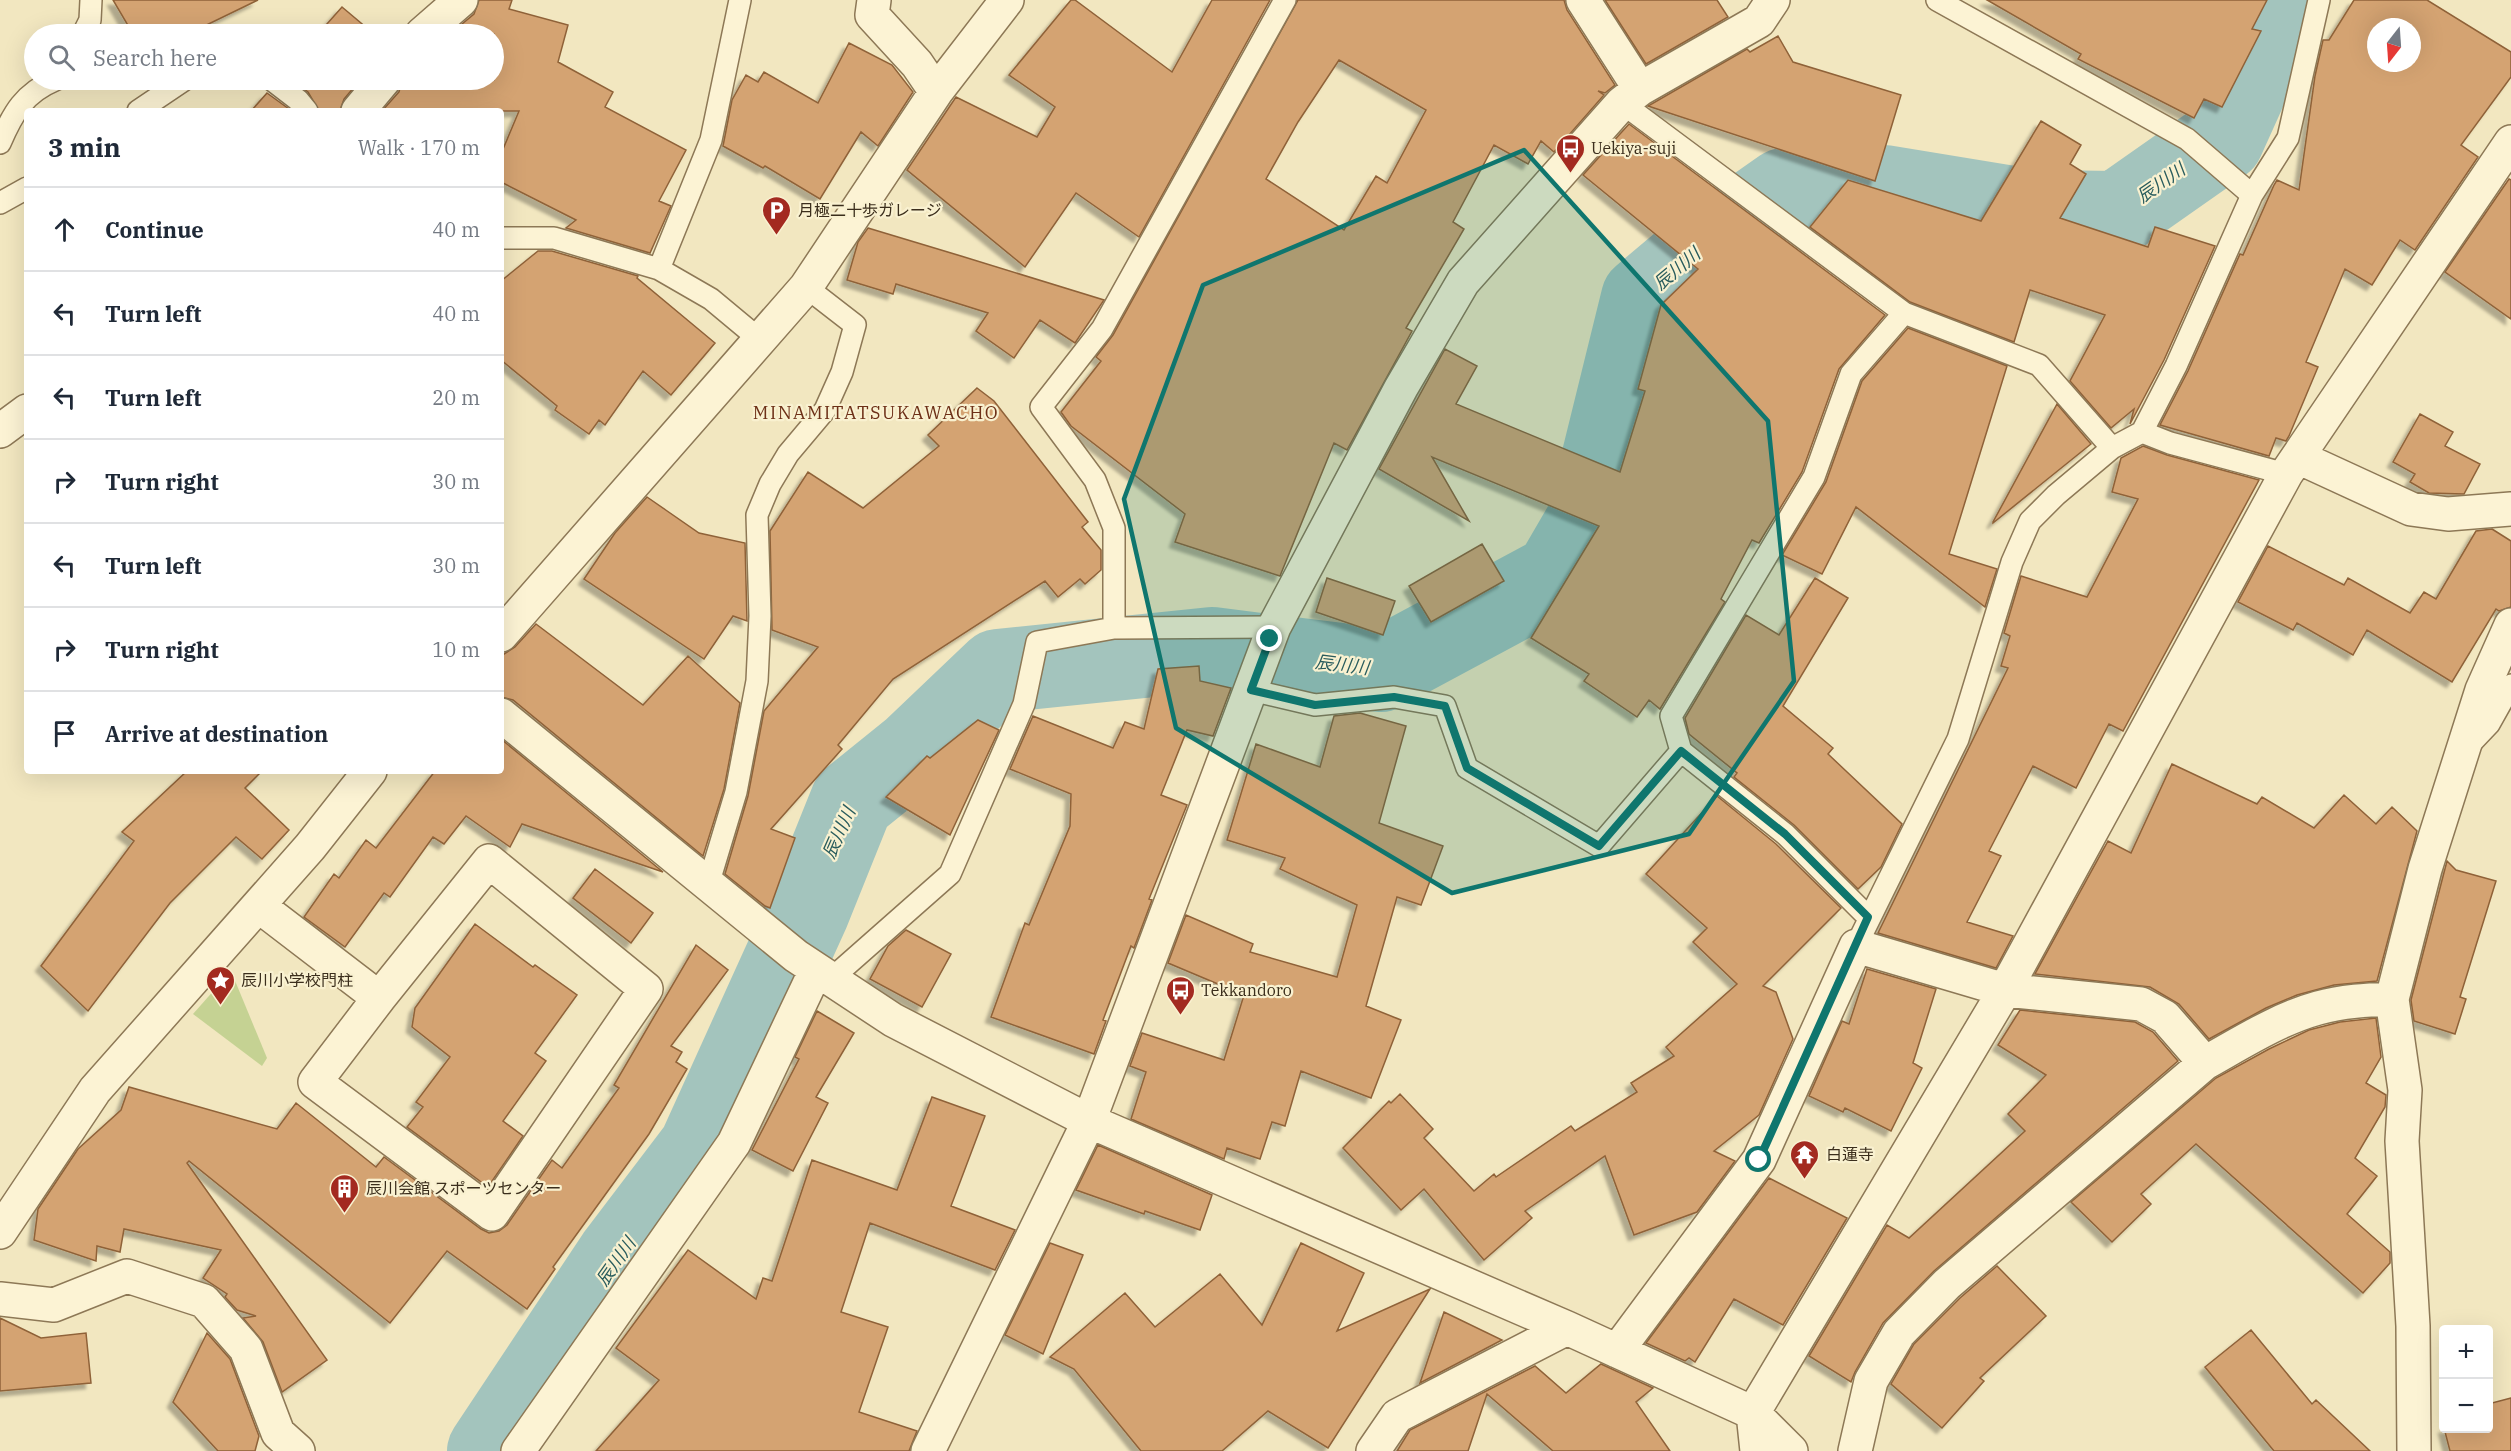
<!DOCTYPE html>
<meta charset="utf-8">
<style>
:root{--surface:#fff;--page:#f6f6f7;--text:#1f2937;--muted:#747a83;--line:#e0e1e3}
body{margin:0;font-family:"IBM Plex Serif","Noto Sans JP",serif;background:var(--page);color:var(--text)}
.controls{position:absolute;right:18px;bottom:18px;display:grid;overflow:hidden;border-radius:6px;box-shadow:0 6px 24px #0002}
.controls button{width:54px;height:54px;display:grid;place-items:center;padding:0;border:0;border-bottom:2px solid var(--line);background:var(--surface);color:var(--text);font:30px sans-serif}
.compass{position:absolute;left:2367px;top:18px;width:54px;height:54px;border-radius:50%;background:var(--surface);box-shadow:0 6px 24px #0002;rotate:197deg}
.stop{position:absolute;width:18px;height:18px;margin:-14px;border:4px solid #0f766e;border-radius:50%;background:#fff}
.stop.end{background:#0f766e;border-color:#fff;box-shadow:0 2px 6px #0008}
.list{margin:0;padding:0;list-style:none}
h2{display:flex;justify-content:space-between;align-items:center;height:78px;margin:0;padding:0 24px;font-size:26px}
h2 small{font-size:20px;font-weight:400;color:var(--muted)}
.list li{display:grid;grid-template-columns:39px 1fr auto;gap:18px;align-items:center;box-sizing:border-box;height:84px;padding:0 24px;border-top:2px solid var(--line)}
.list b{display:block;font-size:22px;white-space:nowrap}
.list em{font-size:20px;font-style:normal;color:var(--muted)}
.icon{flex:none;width:33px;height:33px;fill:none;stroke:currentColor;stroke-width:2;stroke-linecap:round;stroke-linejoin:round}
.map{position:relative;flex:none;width:2511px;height:1451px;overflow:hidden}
.search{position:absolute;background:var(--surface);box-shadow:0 6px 24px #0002;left:24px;top:24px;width:480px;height:66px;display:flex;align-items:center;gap:15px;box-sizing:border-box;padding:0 21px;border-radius:33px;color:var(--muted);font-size:22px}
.panel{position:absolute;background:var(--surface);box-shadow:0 6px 24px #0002;left:24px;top:108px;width:480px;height:666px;border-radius:6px}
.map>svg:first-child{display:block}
.green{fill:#c5d293}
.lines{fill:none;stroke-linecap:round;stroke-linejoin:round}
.river{stroke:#a3c4bd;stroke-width:84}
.building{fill:#d4a372;stroke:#8f6239;stroke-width:1.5;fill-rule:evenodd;filter:url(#shadow)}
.lane-casing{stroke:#8d7856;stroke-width:24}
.street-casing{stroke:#8d7856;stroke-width:36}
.lane{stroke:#fcf3d4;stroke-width:21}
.street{stroke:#fcf3d4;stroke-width:33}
.route{stroke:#0f766e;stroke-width:8}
.marked{fill:#0f766e;fill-opacity:0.2;stroke:#0f766e;stroke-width:4.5;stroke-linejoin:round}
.labels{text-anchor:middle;stroke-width:4.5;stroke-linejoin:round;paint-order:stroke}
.poi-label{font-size:16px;fill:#3b2e1c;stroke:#f9f1d0;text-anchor:start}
.water-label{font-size:18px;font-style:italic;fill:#295c5d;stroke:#f9f1d0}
.neighbourhood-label{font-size:18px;letter-spacing:1.5px;fill:#6d3017;stroke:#f9f1d0}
</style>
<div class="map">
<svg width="2511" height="1451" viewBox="0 0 2511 1451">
<defs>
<filter id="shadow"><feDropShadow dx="-5.5" dy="5.5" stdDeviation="1.5" flood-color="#0004"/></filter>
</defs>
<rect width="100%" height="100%" fill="#f2e7c0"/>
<path class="green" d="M231,971L267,1058L262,1066L193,1014Z"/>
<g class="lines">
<path class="river" d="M489,1451L618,1257L700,1149L807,913L852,801L914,751L998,671L1212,649L1381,670L1556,576L1588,521L1643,298L1707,244L1784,190L1884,187L2037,212L2118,213L2222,140L2285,0"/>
</g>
<path class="building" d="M113,0H258L188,34H133Z
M479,0H512L509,9L568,25L558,62L613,92L605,107L686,150L659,201L671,206L650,253L566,228L576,220L501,182V154L519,111H382L399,92L402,80H494V34H450L474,14Z
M1071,0H1075L1172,72L1212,0H1270L1139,237L1076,193L1025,267L907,170L956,97L1037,137L1055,107L1009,75Z
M1298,0H1564L1567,10L1615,85L1605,93L1598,91L1604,95L1554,152L1541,141L1528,164L1494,145L1453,222L1464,229L1406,328L1412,331L1347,450L1334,443L1280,576L1175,542L1185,514L1071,426L1061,412L1101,361L1096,357L1113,335ZM1339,60L1426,110L1387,183L1376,176L1344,230L1266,179L1298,122Z
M1605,0H1717L1728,17L1646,64Z
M1987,0H2267L2252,29L2261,31L2222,107L2204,99L2194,118L2078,59L2081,54Z
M2354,0H2427L2511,52V77L2461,145L2478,157L2415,250L2400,240L2372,285L2345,269L2306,362L2318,367L2289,436L2286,441L2276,438L2269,456L2160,425L2188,371L2240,254L2243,255L2274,185L2277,180L2299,190L2315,76L2323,40H2329ZM2376,27H2412V63H2376Z
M342,7L374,34H318Z
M1778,36L1793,62L1901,95L1875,181L1648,106L1747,49L1750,52Z
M849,43L892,65L913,92L878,146L861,132L820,199L765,166L763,168L723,146L732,100L746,75L758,82L764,72L818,103Z
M292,80H360L344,99L340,111H319L308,92Z
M267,93L289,109L291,111H251Z
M2041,121L2081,145L2070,164L2086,174L2060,218L2148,247L2155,227L2215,246L2164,360L2130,424L2134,409L2111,428L2070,381L2105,315L2030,290L2014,342L1910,302L1810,227L1848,180L1981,221Z
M1629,124L1885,315L1839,369L1802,472L1759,543L1752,540L1721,599L1725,602L1660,709L1649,700L1637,717L1584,681L1589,674L1531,638L1599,526L1432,457L1469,521L1379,469L1445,349L1477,366L1456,404L1620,472L1645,391L1638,389L1661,305L1698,269L1583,175Z
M2509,179L2511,180V319L2445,272Z
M868,228L961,256L1104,300L1075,343L1040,320L1014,358L976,331L988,313L896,284L893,294L847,280L858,242Z
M538,251H552L638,276L637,278L715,343L671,395L643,371L605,425L599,420L589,434L555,410L557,406L501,360V281Z
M1908,328L2007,366L1949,554L1997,569L1985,607L1856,507L1822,574L1782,555L1826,482L1862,381Z
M977,388L994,401L1088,522L1082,527L1101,550V570L1085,584L1080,579L1058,597L1045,581L893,679L838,745L842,749L771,829L795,838L770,908L765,906L725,874L748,796L764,711L818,647L772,630L770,531L808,472L863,508L939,446L928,435Z
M2057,404L2091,444L1993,523V522Z
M2420,414L2453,432L2445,446L2480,464L2464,494L2429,493L2410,482L2415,474L2393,462Z
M2143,446L2167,455L2259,480L2123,731L2109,724L2076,788L2033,766L1989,851L2001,856L1967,922L2013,936L1996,968L1878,933L2008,668L2001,666L2010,636L2004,633L2021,576L2087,597L2138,499L2112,492L2121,458Z
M647,497L699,533L745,543L747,621L733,616L704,659L584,579L615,533Z
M2492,529L2511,541V607L2499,611L2496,609L2452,682L2367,630L2353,655L2297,623L2293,630L2238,602L2268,546L2344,585L2348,578L2410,613L2424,592L2436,599L2476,531Z
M1482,544L1504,581L1431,622L1409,586Z
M1327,578L1395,601L1383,635L1316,612Z
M1815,578L1848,598L1783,706L1833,748L1828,754L1902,824L1881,867L1858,889L1794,825L1734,777L1737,773L1689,734L1685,718L1746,615L1779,635Z
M536,624L643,705L688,656L740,703L724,789L703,856L513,700L501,697V656L515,647Z
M1199,666L1200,681L1231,688L1213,736L1187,730L1161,795L1187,805L1149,899L1152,900L1134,948L1131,946L1103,1020L1106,1021L1094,1054L991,1017L1025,923L1029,925L1070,826L1071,794L1010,769L1033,716L1113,748L1125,722L1144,729L1158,669Z
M1360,713L1406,726L1379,823L1443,846L1421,905L1397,897L1366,1006L1401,1020L1371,1098L1301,1071L1285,1126L1272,1122L1260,1159L1227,1148L1224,1159L1131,1119L1146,1072L1130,1066L1142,1033L1224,1060L1244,995L1168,963L1186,915L1253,944L1250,952L1337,977L1357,905L1280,869L1285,858L1227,840L1256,744L1320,767L1334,716Z
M978,720L999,730L950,835L886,797L927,756L930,758Z
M501,739L663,872L522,824L510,847L466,816L444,844L433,837L390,897L384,893L345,947L304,917L334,874L339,878L366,840L376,848L435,771H501Z
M2172,764L2257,804L2262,797L2314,828L2344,795L2376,824L2392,807L2417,831L2377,981L2334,985L2297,995L2266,1008L2209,1039L2179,1004L2150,987L2035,974L2108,841L2131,853Z
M187,771H262L245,788L289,830L262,859L236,837L170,903L88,1011L41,966L134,841L122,832Z
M1717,796L1776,844L1841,908L1763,986L1776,992L1793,1039L1759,1115L1714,1151L1735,1161L1697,1212L1634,1235L1605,1156L1525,1211L1532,1218L1484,1260L1424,1189L1401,1210L1343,1148L1389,1101L1391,1103L1400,1094L1433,1129L1424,1138L1474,1191L1494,1174L1496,1177L1571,1126L1575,1131L1637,1092L1631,1083L1674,1056L1666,1047L1737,984L1693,942L1707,928L1646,874Z
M2447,861L2456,870L2496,881L2460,997L2466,999L2455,1034L2414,1021L2411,1000Z
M595,869L653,913L631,943L573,898Z
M475,924L533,967L535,965L577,995L535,1053L546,1061L503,1121L523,1136L488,1187L407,1127L423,1107L416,1102L450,1057L412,1027L415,1008Z
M906,930L951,954L922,1007L870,979L888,946Z
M696,945L728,970L671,1046L682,1052L676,1062L687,1069L649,1134L553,1267L555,1269L527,1309L447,1251L390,1323L189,1161L187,1163L327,1360L282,1392L263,1342L243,1318L256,1316L237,1310L225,1297L227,1294L203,1278L221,1250L124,1229L120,1252L97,1246L96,1261L34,1240L38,1209L78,1149L121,1110L129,1087L277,1129L296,1103L376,1167L384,1157L481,1229L489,1233L499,1231L507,1225L552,1160L562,1168L619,1088L614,1085Z
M1867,969L1936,989L1913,1063L1922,1068L1891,1131L1845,1108L1843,1112L1809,1096L1842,1021L1849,1024Z
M2020,1010L2135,1022L2153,1032L2178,1061L1934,1271L1883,1323L1855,1372L1851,1382L1809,1356L1887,1225L1909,1238L2025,1131L2008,1114L2046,1075L1998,1045Z
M817,1011L854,1033L816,1097L828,1103L793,1171L752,1150L799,1059L795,1057Z
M2376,1018L2381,1057L2366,1083L2386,1095L2385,1107L2355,1158L2377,1176L2347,1214L2390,1252V1263L2363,1293L2196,1144L2141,1194L2151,1204L2112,1242L2071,1202L2216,1078L2269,1049L2309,1030L2340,1022Z
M932,1097L985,1116L951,1206L1015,1230L995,1270L870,1223L841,1312L888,1327L859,1412L917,1431L909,1451H596L659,1380L616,1348L688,1250L756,1299L763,1278L772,1281L812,1160L897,1190Z
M1098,1145L1212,1195L1200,1230L1145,1211L1144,1214L1076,1190Z
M1769,1178L1847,1218L1783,1325L1734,1299L1695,1362L1689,1358L1685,1361L1646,1343Z
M1050,1243L1083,1255L1043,1354L1005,1335Z
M1301,1243L1364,1273L1337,1331L1430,1289L1328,1448L1268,1411L1222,1451H1141L1074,1369L1050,1357L1125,1293L1155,1327L1220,1274L1262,1325Z
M1997,1266L2046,1316L1980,1378L1984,1381L1942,1428L1891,1384L1914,1344L1960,1298Z
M1444,1312L1502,1340L1420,1383Z
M0,1318L41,1338L86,1333L91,1383L0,1391Z
M2251,1330L2312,1404L2316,1400L2370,1451H2274L2205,1367Z
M207,1333L230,1359L259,1436L255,1451H218L173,1402Z
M1601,1364L1653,1388L1636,1402L1670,1451H1553L1487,1394L1468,1451H1397L1410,1430L1535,1366L1566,1393Z
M2511,1398V1451H2450L2444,1428H2488V1404Z"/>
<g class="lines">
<defs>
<path id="lane" d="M1937,0L2187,139L2252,195
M83,34L90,20L91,0
M272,80L298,100L307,111
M1622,103L1904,313L2039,365L2112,448
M138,111L184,80
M0,143C13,113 24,93 55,80
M0,203L27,188
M501,238H554L659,269L711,140L740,0
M659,269L711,299L759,339
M2142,432L2170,443L2286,474
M1114,628V528L1095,480L1041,407L1102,329L1285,0
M1251,690L1315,705L1394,697L1445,706L1467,768L1599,846L1681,751
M2470,744L2489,724L2511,685
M708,885L736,792L757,681L760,616L757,515L770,484L788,454L825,410L842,372L855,325L806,287
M1868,917L1785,834L1681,751L1671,716L1814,477L1851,374L1904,313
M1856,946L1958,739L2012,562L2030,521L2056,495L2112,448L2142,432L2176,366L2252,195L2288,138L2319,0
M831,979L950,874L1024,704L1037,642L1114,628L1274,627"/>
<path id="street" d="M874,0L872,15L917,64L936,92
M1583,0L1640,89
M422,34L461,0
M358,111L384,80
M0,431L27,411
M2298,457L2411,509L2448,514L2511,509
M501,635L806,287L936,92L1007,0
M501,715L796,956L893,1020L1089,1121L1567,1328L1753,1413L1791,1451
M259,906L379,998L489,861L646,989L492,1214L315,1082L379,998
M0,1232L95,1090L310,847L370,771
M0,1299L54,1305L127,1276L204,1301L246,1349L278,1433L298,1451
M1617,1351L1759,1160L1856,946L2005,990L2141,1004L2165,1017L2205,1063C2241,1043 2278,1019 2318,1008C2343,1001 2367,1000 2392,999
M518,1451L734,1143L816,970
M928,1451L1089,1121L1274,627L1401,388L1463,282L1622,103L1640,89L1759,21L1773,0
M1373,1451L1397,1416L1567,1328
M1757,1451L1753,1413L2005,990L2286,474L2511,142
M1855,1451L1871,1381L1899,1333L1947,1284L2205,1063
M2414,1451L2413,1326L2402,1141L2405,1090L2392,999L2425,869L2482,690L2511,625"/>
</defs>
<use href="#lane" class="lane-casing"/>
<use href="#street" class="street-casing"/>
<use href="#lane" class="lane"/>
<use href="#street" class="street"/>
</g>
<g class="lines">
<path class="route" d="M1270,639L1251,690L1315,705L1394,697L1445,706L1467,768L1599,846L1681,751L1785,834L1868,917L1759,1160"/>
</g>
<path class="marked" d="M1524,150L1768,421L1794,681L1689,834L1452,893L1176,728L1124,499L1203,285Z"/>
<defs>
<symbol id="bus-pin" viewBox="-11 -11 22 30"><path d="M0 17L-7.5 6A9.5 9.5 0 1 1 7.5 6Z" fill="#a32a20" stroke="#f9f1d0"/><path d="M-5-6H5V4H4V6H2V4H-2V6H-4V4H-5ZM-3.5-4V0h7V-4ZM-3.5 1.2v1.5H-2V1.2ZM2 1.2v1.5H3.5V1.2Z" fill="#fff"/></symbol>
<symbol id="parking-pin" viewBox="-11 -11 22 30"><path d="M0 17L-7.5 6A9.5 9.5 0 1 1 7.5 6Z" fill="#a32a20" stroke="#f9f1d0"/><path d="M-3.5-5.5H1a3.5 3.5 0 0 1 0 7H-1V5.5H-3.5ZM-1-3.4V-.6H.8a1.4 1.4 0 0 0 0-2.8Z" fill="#fff"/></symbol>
<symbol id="sight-pin" viewBox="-11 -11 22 30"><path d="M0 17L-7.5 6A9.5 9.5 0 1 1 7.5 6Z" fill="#a32a20" stroke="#f9f1d0"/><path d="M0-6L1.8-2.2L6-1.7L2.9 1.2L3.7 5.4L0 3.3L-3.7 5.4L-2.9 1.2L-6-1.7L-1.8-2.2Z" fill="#fff"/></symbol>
<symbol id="temple-pin" viewBox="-11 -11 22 30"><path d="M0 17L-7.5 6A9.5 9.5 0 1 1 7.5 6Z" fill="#a32a20" stroke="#f9f1d0"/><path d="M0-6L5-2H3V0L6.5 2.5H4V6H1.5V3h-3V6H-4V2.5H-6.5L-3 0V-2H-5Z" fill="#fff"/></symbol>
<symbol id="building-pin" viewBox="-11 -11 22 30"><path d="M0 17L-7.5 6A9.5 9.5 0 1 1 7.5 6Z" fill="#a32a20" stroke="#f9f1d0"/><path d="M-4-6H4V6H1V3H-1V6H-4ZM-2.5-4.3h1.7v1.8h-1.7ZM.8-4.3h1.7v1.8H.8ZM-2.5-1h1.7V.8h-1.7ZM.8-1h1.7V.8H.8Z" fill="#fff"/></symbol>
</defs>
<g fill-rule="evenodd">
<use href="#bus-pin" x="1554" y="132" width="33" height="45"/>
<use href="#parking-pin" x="760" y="194" width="33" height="45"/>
<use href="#sight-pin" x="204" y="964" width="33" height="45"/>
<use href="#bus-pin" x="1164" y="974" width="33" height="45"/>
<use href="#temple-pin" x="1788" y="1138" width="33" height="45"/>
<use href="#building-pin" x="328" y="1172" width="33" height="45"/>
</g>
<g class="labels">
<g class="poi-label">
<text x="1591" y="154">Uekiya-suji</text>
<text x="798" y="216">月極二十歩ガレージ</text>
<text x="241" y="986">辰川小学校門柱</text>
<text x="1201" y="996">Tekkandoro</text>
<text x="1826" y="1160">白蓮寺</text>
<text x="366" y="1194">辰川会館 スポーツセンター</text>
</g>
<g class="water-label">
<text transform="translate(2161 183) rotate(-35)" y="6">辰川川</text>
<text transform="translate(1677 269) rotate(-40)" y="6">辰川川</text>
<text transform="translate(1342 665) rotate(7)" y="6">辰川川</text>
<text transform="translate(839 833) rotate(-66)" y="6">辰川川</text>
<text transform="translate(616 1262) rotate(-55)" y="6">辰川川</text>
</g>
<g class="neighbourhood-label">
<text x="876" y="419">MINAMITATSUKAWACHO</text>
</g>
</g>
</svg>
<div class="controls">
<button>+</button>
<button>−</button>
</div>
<svg class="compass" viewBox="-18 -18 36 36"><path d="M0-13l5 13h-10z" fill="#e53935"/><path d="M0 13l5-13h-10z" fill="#747a83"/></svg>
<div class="stop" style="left:1759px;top:1160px"></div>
<div class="stop end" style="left:1270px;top:639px"></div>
<div class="search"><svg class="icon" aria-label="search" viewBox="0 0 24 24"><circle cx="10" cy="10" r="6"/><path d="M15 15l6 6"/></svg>Search here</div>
<section class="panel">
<h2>3 min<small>Walk · 170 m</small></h2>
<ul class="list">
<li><svg class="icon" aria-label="ahead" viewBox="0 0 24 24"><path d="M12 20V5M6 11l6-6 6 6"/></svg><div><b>Continue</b></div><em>40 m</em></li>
<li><svg class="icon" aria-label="left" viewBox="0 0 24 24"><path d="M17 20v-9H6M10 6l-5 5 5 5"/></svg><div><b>Turn left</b></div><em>40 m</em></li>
<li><svg class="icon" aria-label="left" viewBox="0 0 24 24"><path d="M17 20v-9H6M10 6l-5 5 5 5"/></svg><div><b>Turn left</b></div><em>20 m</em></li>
<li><svg class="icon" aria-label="right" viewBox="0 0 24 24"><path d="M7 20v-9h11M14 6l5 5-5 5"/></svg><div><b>Turn right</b></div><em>30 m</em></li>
<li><svg class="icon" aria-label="left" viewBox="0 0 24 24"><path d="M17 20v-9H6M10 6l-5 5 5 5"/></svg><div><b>Turn left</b></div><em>30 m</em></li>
<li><svg class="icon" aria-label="right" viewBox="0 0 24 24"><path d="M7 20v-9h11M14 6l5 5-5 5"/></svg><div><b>Turn right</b></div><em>10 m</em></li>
<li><svg class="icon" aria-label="arrive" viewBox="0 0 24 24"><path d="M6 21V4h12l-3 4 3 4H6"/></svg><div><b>Arrive at destination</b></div></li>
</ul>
</section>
</div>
